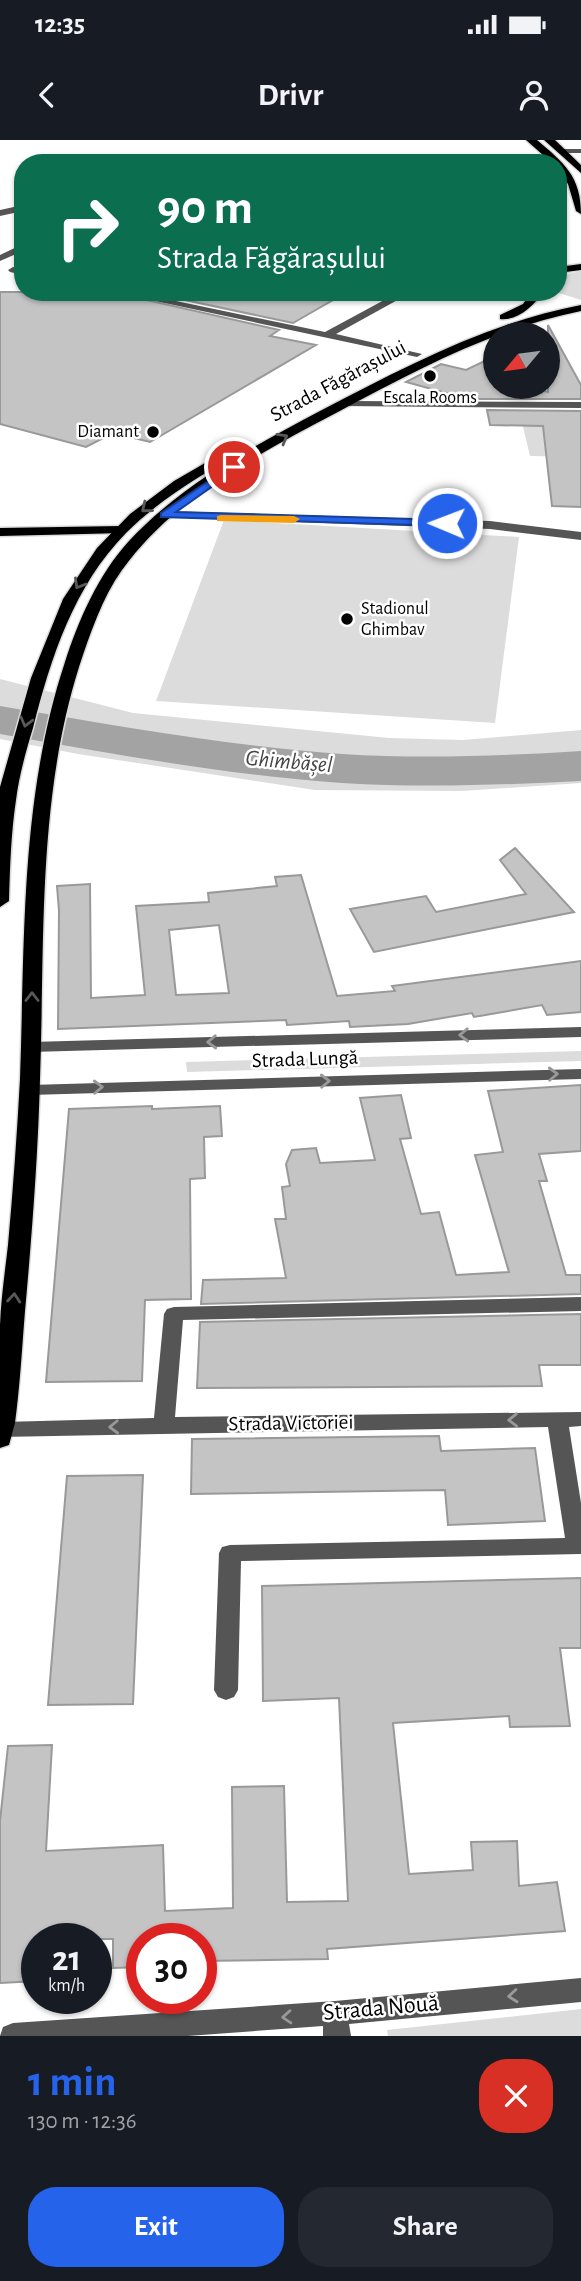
<!DOCTYPE html>
<meta charset="utf-8">
<style>
body{margin:0;font-family:"Alegreya Sans",sans-serif;background:#242831;color:#f1f3f6;height:100vh;display:flex;flex-direction:column;font-size:26px;white-space:nowrap}
*{box-sizing:border-box;margin:0}
p{font-size:23px;color:#9ea1a6}
.icon{flex:none;width:38px;height:38px;fill:none;stroke:currentColor;stroke-width:2;stroke-linecap:round;stroke-linejoin:round}
.map{position:relative;height:1896px;overflow:hidden}
.panel{display:flex;flex-direction:column;background:#171b24;flex:1}
.panel>*{flex:none}
.guide{position:absolute;left:14px;top:14px;width:553px;height:147px;border-radius:28px;box-shadow:0 2px 5px #0004;background:#0b6e4f;color:#fff;overflow:hidden}
.needle{width:46px;rotate:241deg}
.controls{position:absolute;left:483px;top:182px;display:grid;gap:14px}
.controls a{display:grid;place-items:center;width:77px;height:77px;border-radius:50%;background:#171b24;box-shadow:0 2px 5px #0004;font-size:35px}
.speed{position:absolute;left:21px;top:1783px;display:flex;gap:14px;font-size:35px;font-weight:700;text-align:center}
.speed>*{display:grid;place-content:center;width:91px;height:91px;border-radius:50%;background:#171b24;box-shadow:0 2px 5px #0004;line-height:1}
.speed small{font-size:18px;font-weight:400}
.speed .limit{border:10px solid #d22;background:#fff;color:#111}
.pin{position:absolute;display:grid;place-items:center;width:60px;height:60px;color:#fff;margin:-30px;border:4px solid #fff;border-radius:50%;box-shadow:0 2px 7px #0007}
.me{position:absolute;width:77px;margin:-38px;rotate:271deg;stroke-linejoin:round;filter:drop-shadow(0 0 5px #0008)}
.turn{display:flex;align-items:center;gap:24px;height:147px;padding:0 28px;font-size:32px}
.turn .icon{width:91px;height:91px;stroke-width:2.5}
.turn b{display:block;font-size:49px;line-height:60px}
.round{display:grid;place-items:center;flex:none;width:74px;height:74px;border-radius:28px;background:#242831}
.overview{display:flex;align-items:center;justify-content:space-between;height:119px;padding:0 28px}
h1{font-size:42px;font-weight:700;line-height:52px;color:#2563eb}
.primary-button{display:flex;gap:14px;margin-top:auto;padding:14px 28px}
.primary-button a{flex:1;height:80px;border-radius:28px;background:#2563eb;color:#fff;font-size:28px;font-weight:700;line-height:80px;text-align:center}
.primary-button a+a{background:#242831;color:#f1f3f6}
.status{display:flex;justify-content:space-between;align-items:center;height:49px;padding:0 35px;background:#171b24;direction:ltr}
.status svg{height:19px;fill:currentColor}
header{display:flex;justify-content:space-between;align-items:center;height:91px;padding:0 28px;background:#171b24;font-size:32px;font-weight:700}
.map>svg:first-child{display:block}
</style>
<div class="status"><b>12:35</b><svg viewBox="0 0 49 12"><path d="M0 12V9h3v3zM5 12V6h3v6zM10 12V3h3v9zM15 12V0h3v12zM26 1h20v11H26zM47 4h2v5h-2z"/></svg></div>
<header><svg class="icon" aria-label="back" viewBox="0 0 24 24"><path d="M15 5l-7 7 7 7"/></svg>Drivr<svg class="icon" aria-label="person" viewBox="0 0 24 24"><circle cx="12" cy="8" r="4"/><path d="M4 21q1-7 8-7t8 7"/></svg></header>
<div class="map">
<svg width="581" height="1896" viewBox="0 0 581 1896">
<rect width="100%" height="100%" fill="#fff"/>
<path fill="#dcdcdc" d="M 581,131 L 581,160 L 556,152 L 558,152 L 558,136 Z
M 519,270 L 581,271 L 581,317 L 530,316 Z
M 224,380 L 519,397 L 495,583 L 156,561 Z
M 0,539 L 133,573 L 389,598 L 463,600 L 581,590 L 581,643 L 462,651 L 315,650 L 78,614 L 0,599 Z
M 581,911 L 581,921 L 187,932 L 186,922 Z
M 581,1869 L 581,1896 L 388,1896 L 387,1890 Z"/>
<g fill="none" stroke-linecap="round" stroke-linejoin="round">
<path fill="#a3a3a3" fill-rule="evenodd" d="M 0,566 C 113,585 227,606 342,614 C 422,619 501,616 581,611 L 581,641 C 501,645 422,648 342,643 C 227,635 113,614 0,594 Z"/>
</g>
<path fill="#c4c4c4" stroke="#999" stroke-width="2" fill-rule="evenodd" d="M 0,152 L 111,152 L 279,190 L 270,196 L 316,205 L 150,302 L 113,293 L 86,307 L 0,284 Z
M 147,152 L 347,152 L 293,183 Z
M 548,185 L 581,245 L 581,259 L 468,259 L 406,242 L 441,224 L 466,230 L 495,216 L 495,247 L 528,247 L 548,252 Z
M 487,270 L 581,271 L 581,367 L 552,366 L 543,286 L 490,285 Z
M 515,708 L 574,772 L 374,812 L 350,769 L 426,756 L 436,772 L 526,754 L 500,720 Z
M 301,735 L 337,856 L 395,851 L 392,846 L 581,821 L 581,872 L 547,875 L 542,865 L 474,877 L 472,873 L 408,884 L 350,887 L 349,881 L 287,885 L 286,880 L 58,889 L 59,771 L 57,746 L 90,744 L 91,858 L 145,855 L 136,766 L 209,762 L 208,753 L 277,746 L 275,737 ZM 219,785 L 229,853 L 176,855 L 169,790 Z
M 581,945 L 581,1011 L 539,1014 L 547,1041 L 539,1041 L 566,1135 L 581,1135 L 581,1154 L 201,1164 L 203,1140 L 286,1138 L 275,1079 L 286,1079 L 282,1047 L 290,1046 L 286,1024 L 292,1010 L 316,1008 L 320,1023 L 375,1020 L 360,958 L 401,955 L 411,998 L 400,999 L 421,1074 L 439,1072 L 456,1135 L 509,1132 L 475,1015 L 503,1012 L 488,951 Z
M 152,966 L 152,969 L 220,966 L 222,996 L 204,997 L 205,1038 L 190,1039 L 191,1159 L 145,1160 L 142,1241 L 46,1242 L 69,969 Z
M 581,1174 L 581,1225 L 539,1225 L 542,1246 L 197,1248 L 200,1182 Z
M 439,1296 L 441,1311 L 535,1308 L 545,1381 L 448,1385 L 445,1350 L 191,1354 L 192,1299 Z
M 143,1335 L 133,1564 L 48,1565 L 67,1336 Z
M 581,1438 L 581,1508 L 560,1508 L 570,1586 L 510,1587 L 509,1576 L 393,1583 L 409,1734 L 473,1730 L 471,1702 L 517,1701 L 519,1746 L 557,1742 L 565,1791 L 327,1809 L 328,1819 L 201,1821 L 201,1799 L 142,1799 L 142,1827 L 113,1828 L 113,1799 L 37,1799 L 37,1841 L 0,1843 L 0,1681 L 8,1606 L 52,1605 L 46,1711 L 163,1705 L 165,1771 L 233,1768 L 232,1647 L 284,1646 L 287,1762 L 348,1761 L 339,1558 L 263,1561 L 262,1446 Z"/>
<g fill="none" stroke-linecap="round" stroke-linejoin="round">
<g stroke="#dbdbdb" stroke-width="3">
<path id="major" d="M 121,386 L 127,390 L 125,393 L 0,396 L 0,388 Z"/>
</g>
<g stroke="#dbdbdb" stroke-width="3">
<path id="highway" d="M 526,0 L 537,0 C 564,23 581,36 581,74 L 576,71 L 568,44 L 558,30 L 558,23 L 552,23 Z
M 544,0 L 555,0 L 581,25 L 581,33 Z
M 581,124 L 581,130 L 558,133 L 558,127 Z
M 532,152 L 544,152 C 533,166 518,181 500,179 L 500,175 L 523,164 Z
M 581,165 L 581,171 C 492,189 415,231 336,273 C 258,314 174,358 122,430 C 102,458 90,494 79,527 C 37,661 45,800 40,939 C 38,1016 32,1094 25,1171 C 22,1208 20,1246 15,1283 L 9,1305 L 0,1308 C 0,1267 0,1226 0,1185 C 1,1158 5,1132 8,1105 C 13,1050 17,994 20,939 C 25,798 20,658 65,522 C 79,479 98,435 129,401 C 182,344 252,307 320,271 C 405,227 487,183 581,165 Z
M 243,301 L 250,305 L 248,308 C 205,333 161,358 126,393 C 74,446 51,517 33,588 C 26,611 19,636 16,660 C 11,693 10,727 9,761 L 0,767 L 0,647 L 31,538 L 63,459 L 97,408 L 130,374 L 174,341 Z"/>
</g>
<path fill="#555" fill-rule="evenodd" d="M 563,9 L 581,9 L 581,13 L 560,13 Z
M 23,65 L 23,71 L 0,76 L 0,70 Z
M 23,104 L 23,111 L 0,121 L 0,115 Z
M 13,127 L 23,129 L 23,135 L 10,132 L 8,130 Z
M 113,152 L 133,152 L 325,192 L 399,152 L 412,152 L 336,194 L 422,214 L 417,217 Z
M 344,261 L 581,262 L 581,268 L 340,266 L 340,262 Z
M 165,371 L 490,381 L 581,392 L 581,400 L 490,389 L 161,377 L 161,373 Z
M 581,887 L 581,897 L 31,912 L 22,907 L 31,902 Z
M 581,929 L 581,939 L 30,955 L 21,950 L 30,945 Z
M 581,1157 L 581,1171 L 183,1180 L 175,1277 L 581,1272 L 581,1286 L 569,1287 L 581,1363 L 581,1414 L 241,1421 L 238,1550 L 234,1557 L 226,1560 L 218,1557 L 214,1550 L 219,1413 L 222,1407 L 230,1405 L 565,1398 L 548,1287 L 0,1297 L 2,1282 L 154,1278 L 164,1174 L 167,1169 L 174,1167 Z
M 581,1838 L 581,1862 L 349,1884 L 351,1896 L 323,1896 L 323,1886 L 188,1896 L 0,1896 L 3,1887 L 13,1883 L 335,1861 Z"/>
<use href="#major" fill="#000" fill-rule="evenodd"/>
<use href="#highway" fill="#000" fill-rule="evenodd"/>
</g>
<defs><path id="oneway-chevron" d="M-2-3.5L2.5 0L-2 3.5" fill="none" stroke-width="1.6" stroke-linecap="round" stroke-linejoin="round" transform="scale(1.75)"/></defs>
<g stroke="#595959">
<use href="#oneway-chevron" transform="translate(283 298) rotate(-30)"/>
<use href="#oneway-chevron" transform="translate(146 368) rotate(141)"/>
<use href="#oneway-chevron" transform="translate(79 444) rotate(120)"/>
<use href="#oneway-chevron" transform="translate(26 582) rotate(105)"/>
<use href="#oneway-chevron" transform="translate(32 857) rotate(-90)"/>
<use href="#oneway-chevron" transform="translate(14 1158) rotate(-85)"/>
</g>
<g stroke="#999">
<use href="#oneway-chevron" transform="translate(464 895) rotate(178)"/>
<use href="#oneway-chevron" transform="translate(212 902) rotate(178)"/>
<use href="#oneway-chevron" transform="translate(553 934) rotate(-2)"/>
<use href="#oneway-chevron" transform="translate(325 941) rotate(-2)"/>
<use href="#oneway-chevron" transform="translate(98 947) rotate(-2)"/>
<use href="#oneway-chevron" transform="translate(513 1280) rotate(179)"/>
<use href="#oneway-chevron" transform="translate(114 1287) rotate(178)"/>
<use href="#oneway-chevron" transform="translate(513 1856) rotate(175)"/>
<use href="#oneway-chevron" transform="translate(287 1877) rotate(176)"/>
</g>
<path fill="#2563eb" stroke="#184099" stroke-width="2" d="M 234,324 L 239,327 L 237,329 L 176,372 L 447,380 L 453,383 L 447,386 L 161,377 L 161,373 Z"/>
<path fill="#f59e0b" d="M 221,375 L 294,376 L 300,379 L 294,383 L 217,381 L 217,376 Z"/>
<g fill="#000" stroke="#fff" stroke-width="2.5">
<circle cx="430" cy="236" r="7"/>
<circle cx="153" cy="292" r="7"/>
<circle cx="347" cy="479" r="7"/>
</g>
<g text-anchor="middle" dominant-baseline="central" stroke-width="5" stroke-linejoin="round" paint-order="stroke">
<g font-size="18" fill="#000" stroke="#fff">
<text x="430" y="258">Escala Rooms</text>
<text x="139" y="292" text-anchor="end">Diamant</text>
<text x="361" y="469" text-anchor="start">Stadionul<tspan x="361" dy="21">Ghimbav</tspan></text>
</g>
<g font-size="21" fill="#000" stroke="#fff">
<text transform="translate(338 241) rotate(-28)">Strada Făgărașului</text>
<text transform="translate(305 919) rotate(-2)">Strada Lungă</text>
<text transform="translate(291 1283) rotate(-1)">Strada Victoriei</text>
</g>
<g font-size="23" font-style="italic" fill="#444" stroke="#fff">
<text transform="translate(289 622) rotate(5)">Ghimbășel</text>
</g>
<g font-size="24" fill="#000" stroke="#fff">
<text transform="translate(381 1868) rotate(-5)">Strada Nouă</text>
</g>
</g>
</svg>
<div class="controls">
<a><svg class="needle" viewBox="-14 -14 28 28"><path d="M0-13l5 13h-10z" fill="#e53935"/><path d="M0 13l5-13h-10z" fill="#9ea1a6"/></svg></a>
</div>
<div class="speed"><div>21<small>km/h</small></div><div class="limit">30</div></div>
<div class="pin" style="left:234px;top:327px;background:#d93025"><svg class="icon" aria-label="arrive" viewBox="0 0 24 24"><path d="M6 21V4h12l-3 4 3 4H6"/></svg></div>
<svg class="me" style="left:447px;top:383px" viewBox="-20 -20 40 40"><circle r="17" fill="#2563eb" stroke="#fff" stroke-width="3"/><path d="M0-11L8 9 0 5-8 9z" fill="#fff"/></svg>
<div class="guide">
<div class="turn"><svg class="icon" aria-label="right" viewBox="0 0 24 24"><path d="M7 20v-9h11M14 6l5 5-5 5"/></svg><div><b>90 m</b>Strada Făgărașului</div></div>
</div>
</div>
<section class="panel">
<div class="overview"><div><h1>1 min</h1><p>130 m · 12:36</p></div><a class="round" style="background:#d93025;color:#fff"><svg class="icon" aria-label="close" viewBox="0 0 24 24"><path d="M6 6l12 12M18 6L6 18"/></svg></a></div>
<div class="primary-button"><a>Exit</a><a>Share</a></div>
</section>
